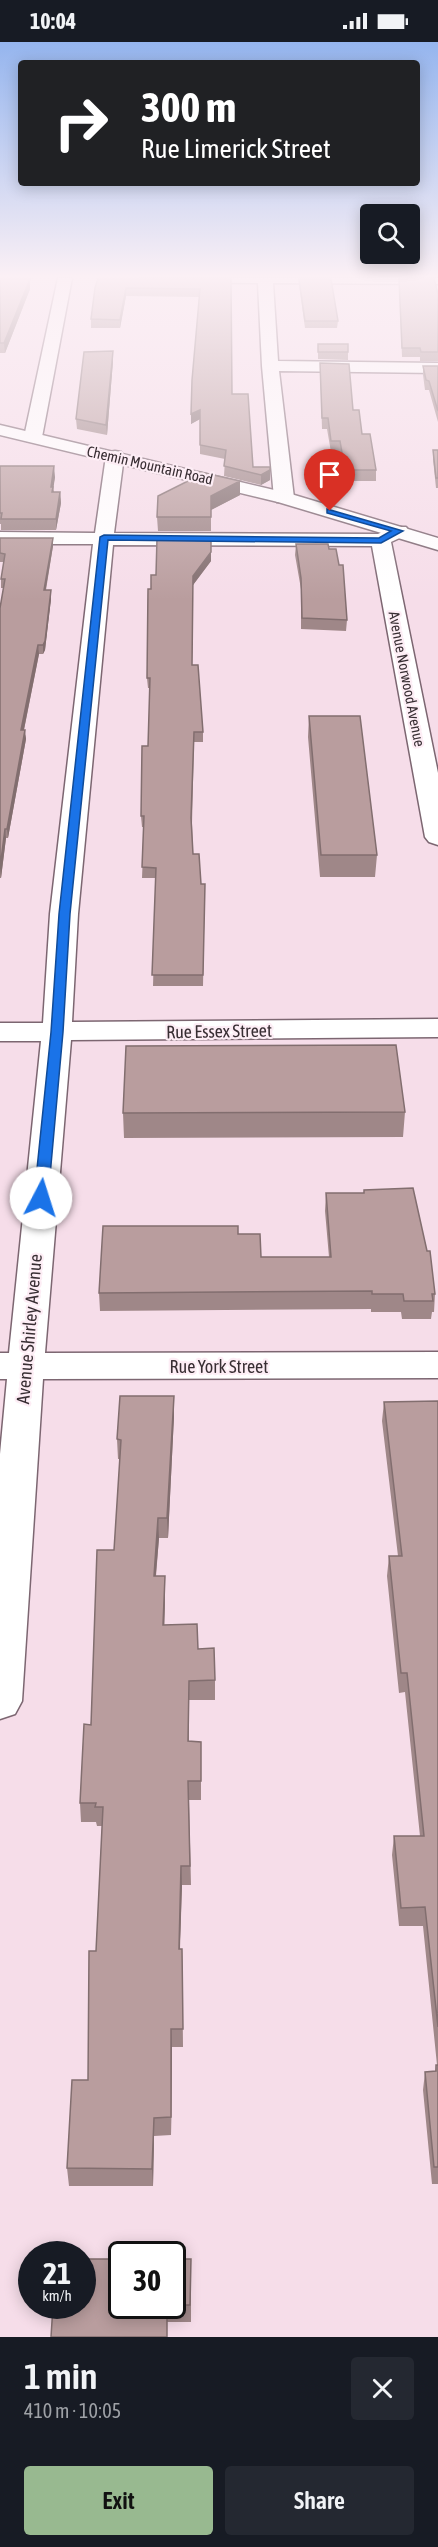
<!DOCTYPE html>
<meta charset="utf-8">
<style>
body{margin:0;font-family:"Asap Condensed",sans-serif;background:#242831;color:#f1f3f6;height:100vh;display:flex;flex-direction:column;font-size:22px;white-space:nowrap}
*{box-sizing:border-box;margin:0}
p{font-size:20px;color:#9ea1a6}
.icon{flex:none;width:33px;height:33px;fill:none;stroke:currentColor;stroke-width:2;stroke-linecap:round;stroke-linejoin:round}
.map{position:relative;height:2295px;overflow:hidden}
.details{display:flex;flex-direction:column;background:#171b24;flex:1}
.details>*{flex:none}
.banner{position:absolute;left:18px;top:18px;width:402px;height:126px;border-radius:6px;box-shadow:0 3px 15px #0003;background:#202124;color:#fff;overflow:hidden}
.controls{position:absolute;left:360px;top:162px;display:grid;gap:12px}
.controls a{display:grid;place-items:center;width:60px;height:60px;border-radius:6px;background:#171b24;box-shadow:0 3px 15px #0003;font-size:30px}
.speed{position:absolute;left:18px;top:2199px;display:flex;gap:12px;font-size:30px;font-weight:700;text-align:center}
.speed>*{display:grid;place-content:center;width:78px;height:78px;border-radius:50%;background:#171b24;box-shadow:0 3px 15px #0003;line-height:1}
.speed small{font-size:15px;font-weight:400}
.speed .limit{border:3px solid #111;border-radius:9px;background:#fff;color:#111}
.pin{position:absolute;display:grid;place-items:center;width:51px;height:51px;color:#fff;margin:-62px -26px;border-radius:50% 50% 50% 0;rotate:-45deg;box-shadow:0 0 6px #0007}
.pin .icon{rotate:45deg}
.me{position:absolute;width:66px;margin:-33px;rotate:5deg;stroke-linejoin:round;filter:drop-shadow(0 0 4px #0008)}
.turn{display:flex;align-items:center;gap:21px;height:126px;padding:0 24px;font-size:27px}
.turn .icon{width:78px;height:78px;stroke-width:2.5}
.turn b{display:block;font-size:42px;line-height:51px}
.round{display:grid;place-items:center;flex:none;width:63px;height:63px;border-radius:6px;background:#242831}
.head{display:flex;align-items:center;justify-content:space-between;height:102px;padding:0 24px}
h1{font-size:36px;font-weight:600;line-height:45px}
.cta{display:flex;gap:12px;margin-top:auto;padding:12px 24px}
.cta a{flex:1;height:69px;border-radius:6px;background:#98b990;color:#111;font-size:24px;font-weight:600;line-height:69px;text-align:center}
.cta a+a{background:#242831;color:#f1f3f6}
.status{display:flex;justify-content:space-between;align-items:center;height:42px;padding:0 30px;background:#171b24;direction:ltr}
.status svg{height:16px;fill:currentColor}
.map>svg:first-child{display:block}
</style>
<div class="status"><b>10:04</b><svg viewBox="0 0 49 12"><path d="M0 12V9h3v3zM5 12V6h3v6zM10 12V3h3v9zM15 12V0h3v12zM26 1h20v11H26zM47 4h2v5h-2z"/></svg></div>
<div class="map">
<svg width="438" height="2295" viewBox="0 0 438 2295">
<rect width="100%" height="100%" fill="#f6dde9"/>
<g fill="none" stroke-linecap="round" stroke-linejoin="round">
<g stroke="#7c6671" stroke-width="3">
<path id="minor" d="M 58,236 L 72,236 L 42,395 L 39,399 L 27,399 L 24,395 Z
M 140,236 L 438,236 L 438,242 L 273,241 L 278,319 L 438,321 L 438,331 L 279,329 L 294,456 L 291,460 L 277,460 L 274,456 L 262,324 L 258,241 L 147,240 Z
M 115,409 L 121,410 L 124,414 L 114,491 L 378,492 L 392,485 L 406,485 L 409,489 L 406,493 L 391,500 L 438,731 L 438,803 L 429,800 L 425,795 L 372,504 L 113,503 L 78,872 L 72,980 L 438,977 L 438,995 L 71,998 L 45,1311 L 438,1310 L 438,1336 L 43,1337 L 22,1659 L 15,1672 L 0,1677 L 0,1412 L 7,1337 L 0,1337 L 0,1311 L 9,1311 L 41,999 L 0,999 L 0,981 L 43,981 L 50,872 L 93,502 L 0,502 L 0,490 L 95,491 L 106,414 L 109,410 Z"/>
</g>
<g stroke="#7c6671" stroke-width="3">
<path id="major" d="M 0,383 L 291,452 L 438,496 L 438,508 L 278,460 L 0,393 Z"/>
</g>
<use href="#minor" fill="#fff" fill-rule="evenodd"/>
<use href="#major" fill="#fff" fill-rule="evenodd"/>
</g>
<path fill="#9f8788" d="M 0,236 L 30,236 L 30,247 L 5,311 L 0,311 Z
M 231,236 L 232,352 L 253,425 L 270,438 L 261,443 L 224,434 L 225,417 L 200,412 L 200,377 L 191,382 L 191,372 L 199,255 L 126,254 L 120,286 L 91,286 L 91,277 L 95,246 Z
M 399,236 L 438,252 L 438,319 L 420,319 L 420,315 L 402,315 Z
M 299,237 L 338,279 L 337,286 L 305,286 L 299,243 Z
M 318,302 L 348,310 L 348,318 L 318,317 Z
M 113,319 L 107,393 L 77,387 L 76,377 Z
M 320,321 L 353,368 L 376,428 L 376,439 L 345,439 L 340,410 L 331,410 L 327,387 L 322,387 Z
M 423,324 L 438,324 L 438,380 L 429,348 L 425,348 L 423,333 Z
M 433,408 L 438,408 L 438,446 L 436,446 L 433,417 Z
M 0,424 L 55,435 L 53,445 L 54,450 L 60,450 L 61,461 L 56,488 L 1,488 L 1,482 L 0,482 Z
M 240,439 L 240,453 L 211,468 L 211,489 L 158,489 L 157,475 Z
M 0,496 L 53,496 L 53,504 L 46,548 L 51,548 L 51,557 L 45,608 L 43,612 L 39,612 L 24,688 L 26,697 L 8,796 L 6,796 L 1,836 L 0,836 L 0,566 L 4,546 L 1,546 L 1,537 L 4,520 L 0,520 Z
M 211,496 L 211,519 L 193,543 L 192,623 L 203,690 L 203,700 L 194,700 L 192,782 L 193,812 L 201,842 L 205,842 L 203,944 L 153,944 L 156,836 L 142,836 L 144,785 L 142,785 L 141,774 L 148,704 L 150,646 L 148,646 L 147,636 L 151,547 L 156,533 Z
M 296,502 L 329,507 L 347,578 L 346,589 L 301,587 L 301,547 L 295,513 Z
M 309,674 L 377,813 L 375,835 L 320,835 L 308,695 Z
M 405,1070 L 403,1095 L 124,1096 L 123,1071 Z
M 364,1148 L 435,1252 L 434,1270 L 432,1270 L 431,1277 L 402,1277 L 401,1270 L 371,1270 L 371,1267 L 100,1269 L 99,1251 L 238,1192 L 261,1215 L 329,1215 L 325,1169 L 326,1151 L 364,1151 Z
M 174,1354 L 174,1374 L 168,1496 L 159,1496 L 156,1534 L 165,1554 L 164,1583 L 198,1607 L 215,1638 L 215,1658 L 189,1658 L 189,1699 L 201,1700 L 201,1758 L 189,1758 L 191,1843 L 182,1843 L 180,1907 L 182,1907 L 183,2005 L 172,2005 L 171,2093 L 154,2094 L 153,2144 L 69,2144 L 67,2126 L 88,2038 L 96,1909 L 102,1784 L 97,1784 L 96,1780 L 81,1780 L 80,1761 L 114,1508 L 120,1417 L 118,1417 L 117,1397 Z
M 438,1359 L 438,2142 L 432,2142 L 423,2048 L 425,2030 L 435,2030 L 436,2023 L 437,2023 L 423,1884 L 399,1884 L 392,1813 L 394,1794 L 420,1794 L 405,1650 L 399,1651 L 387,1534 L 389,1514 L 398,1514 L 382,1379 L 384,1360 Z
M 191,2217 L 191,2280 L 168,2280 L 53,2264 Z"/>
<path fill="#826e6f" d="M 27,236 L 30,236 L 28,241 L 30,237 L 30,247 L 5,311 L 4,301 Z
M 126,246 L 126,254 L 120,286 L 120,278 Z
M 113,309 L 113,319 L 107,393 L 106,383 Z
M 200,368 L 200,377 L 191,382 L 191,372 Z
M 54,424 L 55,435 L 53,449 L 53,445 L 54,456 L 51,445 Z
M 270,428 L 270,438 L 261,443 L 261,433 Z
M 240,439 L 240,453 L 211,468 L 211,454 Z
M 60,450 L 61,461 L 56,488 L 56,477 Z
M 53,496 L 53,504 L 44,557 L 44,548 Z
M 211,510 L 211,519 L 193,543 L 193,534 Z
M 51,548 L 51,557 L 45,608 L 43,612 L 43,603 Z
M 38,603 L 39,612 L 22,697 L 21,688 Z
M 25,688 L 26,697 L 8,796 L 7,787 Z
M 5,787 L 6,796 L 1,836 L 0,826 Z
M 174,1354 L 174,1374 L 168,1496 L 167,1476 Z
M 158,1476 L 159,1496 L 154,1553 L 154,1534 Z
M 165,1534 L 165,1554 L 164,1602 L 163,1583 Z
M 181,1824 L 182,1843 L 179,1926 L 179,1907 Z
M 171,1987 L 172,2005 L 171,2093 Z
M 154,2076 L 154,2094 L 153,2144 L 152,2127 Z"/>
<path fill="#b99d9e" stroke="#826e6f" stroke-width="1.5" d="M 0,236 L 28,236 L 30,237 L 4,301 L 0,301 Z
M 98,236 L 231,236 L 232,352 L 248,352 L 253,425 L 270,425 L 270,428 L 261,433 L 224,424 L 226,408 L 200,403 L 200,368 L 191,372 L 192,338 L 200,247 L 126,246 L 120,278 L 91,277 L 95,246 Z
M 399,236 L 434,236 L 438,252 L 438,310 L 421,310 L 420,306 L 402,306 Z
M 299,237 L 331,237 L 338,279 L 305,279 Z
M 318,302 L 348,302 L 348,310 L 318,310 Z
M 113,309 L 106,383 L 76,377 L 84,310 Z
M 320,321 L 349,322 L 353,368 L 359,368 L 362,392 L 370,392 L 376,428 L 345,428 L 340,399 L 331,399 L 328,376 L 322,376 Z
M 423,324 L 438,324 L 438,369 L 429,339 L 426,338 Z
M 433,408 L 438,408 L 438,436 L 436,436 Z
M 0,424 L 54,424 L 51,445 L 53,445 L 52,450 L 60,450 L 56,477 L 1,477 L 2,471 L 0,471 Z
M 200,430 L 240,439 L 211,454 L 211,475 L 157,475 L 158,454 L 200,433 Z
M 0,496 L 53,496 L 44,548 L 51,548 L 45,599 L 43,603 L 38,603 L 21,688 L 25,688 L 7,787 L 5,787 L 0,826 L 0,566 L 5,537 L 1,537 L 5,512 L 0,511 Z
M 157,496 L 211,496 L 211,510 L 193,534 L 192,623 L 198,623 L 203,690 L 194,690 L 191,776 L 193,812 L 199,812 L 201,842 L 205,842 L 203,933 L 152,933 L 156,826 L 142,825 L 144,774 L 141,774 L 142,704 L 148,704 L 150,636 L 147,636 L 148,547 L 151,547 L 151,533 L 156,533 Z
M 296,502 L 328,502 L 329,507 L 336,507 L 339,523 L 343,523 L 347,578 L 302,576 L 301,536 Z
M 309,674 L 360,674 L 377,813 L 321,813 Z
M 396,1003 L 405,1070 L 123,1071 L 126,1004 Z
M 413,1146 L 427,1209 L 430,1209 L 435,1252 L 432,1252 L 433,1259 L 404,1259 L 403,1252 L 372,1252 L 372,1249 L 99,1251 L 103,1184 L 238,1184 L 238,1192 L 260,1192 L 261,1215 L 331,1215 L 326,1151 L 364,1151 L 364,1148 Z
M 120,1354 L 174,1354 L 167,1476 L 158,1476 L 154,1534 L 165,1534 L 163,1583 L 197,1582 L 198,1607 L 214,1606 L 215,1638 L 189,1639 L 188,1699 L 201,1700 L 201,1739 L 188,1739 L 190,1824 L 181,1824 L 179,1907 L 182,1907 L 183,1987 L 171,1987 L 171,2075 L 154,2076 L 152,2127 L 67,2126 L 72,2038 L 88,2038 L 89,1909 L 96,1909 L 103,1765 L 95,1765 L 96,1761 L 80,1761 L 84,1682 L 91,1683 L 97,1508 L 114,1508 L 121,1398 L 117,1397 Z
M 438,1359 L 438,1985 L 425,1865 L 401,1866 L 394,1794 L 424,1794 L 407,1631 L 401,1631 L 389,1514 L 402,1514 L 384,1360 Z
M 436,2023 L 438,2023 L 438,2125 L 434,2125 L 425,2030 L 436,2029 Z
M 82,2217 L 122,2217 L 122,2264 L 167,2264 L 167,2295 L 51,2295 L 53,2264 L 82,2264 Z
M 172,2217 L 191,2217 L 190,2263 L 172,2263 Z"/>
<linearGradient id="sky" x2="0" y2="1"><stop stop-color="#95b5ee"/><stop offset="0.42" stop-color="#fbf0f5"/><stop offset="1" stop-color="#fbf0f5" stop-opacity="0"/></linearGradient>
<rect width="438" height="558" fill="url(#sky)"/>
<path fill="#1a73e8" stroke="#114b97" stroke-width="1.5" d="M 327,467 L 403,489 L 381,501 L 108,498 L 70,872 L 63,990 L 48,1156 L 46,1159 L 36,1159 L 34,1156 L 51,990 L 59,872 L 100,495 L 104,493 L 379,496 L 391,489 L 327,471 Z"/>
<g text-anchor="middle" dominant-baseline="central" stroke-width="4.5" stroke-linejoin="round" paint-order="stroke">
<g font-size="15" fill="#382e33" stroke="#fdedf5">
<text transform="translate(150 423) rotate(13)">Chemin Mountain Road</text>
<text transform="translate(407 637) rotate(79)">Avenue Norwood Avenue</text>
</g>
<g font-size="18" fill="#382e33" stroke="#fdedf5">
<text transform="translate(219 989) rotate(-1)">Rue Essex Street</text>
<text transform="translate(29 1287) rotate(-85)">Avenue Shirley Avenue</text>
<text x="219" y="1324">Rue York Street</text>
</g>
</g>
</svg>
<div class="controls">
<a><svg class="icon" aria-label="search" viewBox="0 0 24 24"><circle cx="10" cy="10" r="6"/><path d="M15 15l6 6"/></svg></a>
</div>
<div class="speed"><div>21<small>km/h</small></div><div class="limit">30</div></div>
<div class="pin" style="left:330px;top:469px;background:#d93025"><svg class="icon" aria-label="arrive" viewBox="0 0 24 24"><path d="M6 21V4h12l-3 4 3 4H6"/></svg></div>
<svg class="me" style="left:41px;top:1156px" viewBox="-20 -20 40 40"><circle r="19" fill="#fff"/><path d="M0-13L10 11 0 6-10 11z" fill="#1a73e8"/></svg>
<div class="banner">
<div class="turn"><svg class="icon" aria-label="right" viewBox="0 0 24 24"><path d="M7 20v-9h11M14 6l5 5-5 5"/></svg><div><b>300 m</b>Rue Limerick Street</div></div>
</div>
</div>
<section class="details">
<div class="head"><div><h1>1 min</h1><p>410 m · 10:05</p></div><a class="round"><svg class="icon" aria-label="close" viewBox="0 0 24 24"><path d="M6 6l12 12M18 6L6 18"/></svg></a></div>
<div class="cta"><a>Exit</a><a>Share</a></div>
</section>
